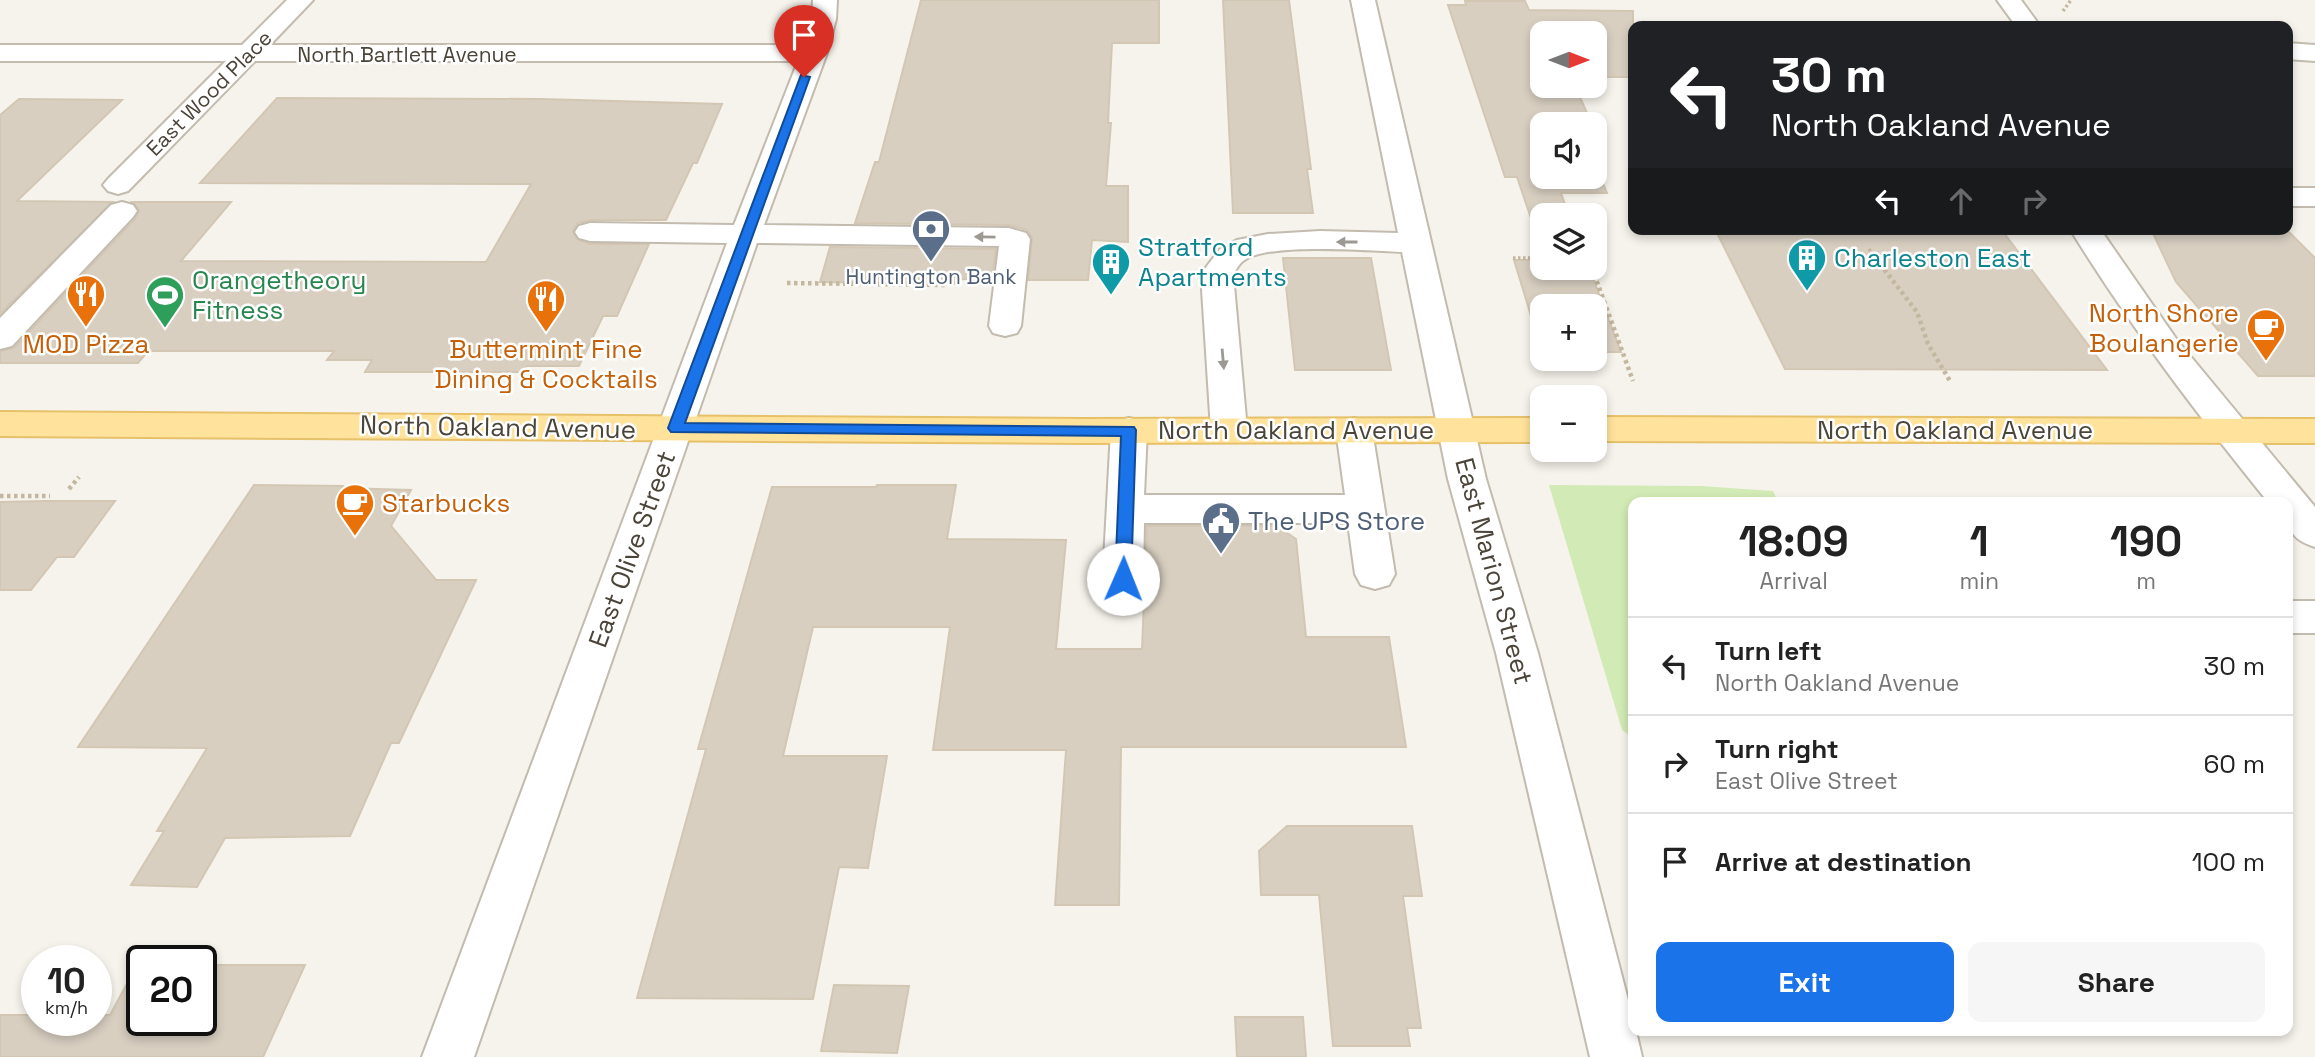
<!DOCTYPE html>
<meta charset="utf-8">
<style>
body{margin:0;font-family:"Space Grotesk",sans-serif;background:#f6f6f6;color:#222;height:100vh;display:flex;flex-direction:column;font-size:26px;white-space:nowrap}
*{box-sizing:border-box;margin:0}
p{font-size:23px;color:#767676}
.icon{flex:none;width:38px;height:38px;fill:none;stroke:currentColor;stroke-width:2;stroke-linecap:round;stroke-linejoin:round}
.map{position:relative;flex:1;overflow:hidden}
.panel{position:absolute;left:1628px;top:497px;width:665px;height:539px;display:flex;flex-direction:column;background:#fff;border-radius:14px;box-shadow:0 4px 10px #0003}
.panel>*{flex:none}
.hud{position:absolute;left:1628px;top:21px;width:665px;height:214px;border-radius:14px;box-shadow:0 4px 10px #0003;background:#202124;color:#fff;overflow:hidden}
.needle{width:46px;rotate:90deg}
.tools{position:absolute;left:1530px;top:21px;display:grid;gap:14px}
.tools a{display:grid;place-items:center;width:77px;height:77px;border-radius:14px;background:#fff;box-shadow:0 4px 10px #0003;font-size:35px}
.speed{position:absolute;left:21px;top:945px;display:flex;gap:14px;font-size:35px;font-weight:700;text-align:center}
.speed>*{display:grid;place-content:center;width:91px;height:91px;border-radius:50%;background:#fff;box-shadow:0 4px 10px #0003;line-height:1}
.speed small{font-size:18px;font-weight:400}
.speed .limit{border:4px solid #111;border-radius:10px;background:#fff;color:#111}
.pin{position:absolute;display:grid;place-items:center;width:60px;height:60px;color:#fff;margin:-72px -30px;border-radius:50% 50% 50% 0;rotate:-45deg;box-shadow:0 0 7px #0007}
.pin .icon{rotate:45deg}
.me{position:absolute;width:77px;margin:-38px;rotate:1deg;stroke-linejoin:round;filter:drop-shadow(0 0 5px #0008)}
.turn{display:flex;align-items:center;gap:24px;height:147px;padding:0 28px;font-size:32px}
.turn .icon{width:91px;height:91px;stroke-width:2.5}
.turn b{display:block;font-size:49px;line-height:60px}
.lanes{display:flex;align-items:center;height:66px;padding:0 28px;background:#0003;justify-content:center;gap:35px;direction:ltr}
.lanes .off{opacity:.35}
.eta{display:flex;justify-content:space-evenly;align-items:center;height:119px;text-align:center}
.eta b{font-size:42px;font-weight:600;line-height:49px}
.button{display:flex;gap:14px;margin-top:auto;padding:14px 28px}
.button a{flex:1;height:80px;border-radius:14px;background:#1a73e8;color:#fff;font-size:28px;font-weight:600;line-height:80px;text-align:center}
.button a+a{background:#f6f6f6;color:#222}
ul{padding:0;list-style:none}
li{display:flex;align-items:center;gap:21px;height:98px;padding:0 28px;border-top:2px solid #e0e0e0}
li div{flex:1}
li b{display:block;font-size:26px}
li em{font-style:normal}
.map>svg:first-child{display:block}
</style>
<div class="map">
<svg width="2315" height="1057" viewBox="0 0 2315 1057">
<rect width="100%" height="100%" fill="#f6f3ec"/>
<path fill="#d2eab5" d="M 1549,485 L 1701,486 L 1773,491 L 1778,502 L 1633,502 L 1633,738 L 1622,730 Z"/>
<path fill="#d8cfc1" stroke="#d3c7b4" stroke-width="2" d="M 921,0 L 1159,0 L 1159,43 L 1112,43 L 1108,123 L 1111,123 L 1106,186 L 1128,186 L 1128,242 L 1092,240 L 1088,280 L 1028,280 L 1032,238 L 1027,230 L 1010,225 L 855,223 L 875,162 L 879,162 Z
M 1223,0 L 1289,0 L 1311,169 L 1307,169 L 1313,213 L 1233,213 Z
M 1465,1 L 1525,1 L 1529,10 L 1633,11 L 1633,77 L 1594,77 L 1594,33 L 1542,33 L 1542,86 L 1575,86 L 1592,124 L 1542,124 L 1542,177 L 1594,177 L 1594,162 L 1607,193 L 1561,193 L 1569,215 L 1542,215 L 1542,251 L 1517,177 L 1505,177 L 1448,5 L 1466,5 Z
M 277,98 L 541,99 L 722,104 L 697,163 L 693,163 L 666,220 L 590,220 L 578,223 L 573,231 L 577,239 L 589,244 L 649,244 L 617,316 L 603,316 L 579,366 L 527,366 L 523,372 L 365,372 L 372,360 L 327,360 L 334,351 L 148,351 L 138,363 L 0,363 L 0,351 L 14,348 L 135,219 L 139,210 L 132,202 L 231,202 L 181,261 L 486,262 L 531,184 L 200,183 Z
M 19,99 L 122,100 L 17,201 L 113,202 L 0,314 L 0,115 Z
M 1715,229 L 2001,229 L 2107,370 L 1785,369 Z
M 2151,229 L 2286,229 L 2315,258 L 2315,376 L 2258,376 L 2176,282 Z
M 830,247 L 996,249 L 992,280 L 959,279 L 959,284 L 820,282 Z
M 1283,258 L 1371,258 L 1391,370 L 1295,370 Z
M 1514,260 L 1542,260 L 1542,268 L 1589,268 L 1621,352 L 1594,352 L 1594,306 L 1542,306 L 1542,352 Z
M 254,485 L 343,486 L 342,488 L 411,490 L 391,526 L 436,580 L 476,580 L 399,743 L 391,743 L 350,836 L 225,838 L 197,887 L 131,885 L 164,831 L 157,831 L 207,748 L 78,747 Z
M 877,485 L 956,485 L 947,539 L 1066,540 L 1056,649 L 1142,649 L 1147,526 L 1277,526 L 1296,539 L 1306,637 L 1389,637 L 1406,747 L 1121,747 L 1119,905 L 1055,905 L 1066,750 L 933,750 L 950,627 L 813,627 L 783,756 L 887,756 L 868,868 L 839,867 L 813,999 L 637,998 L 706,749 L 698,749 L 772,487 L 876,487 Z
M 45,501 L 115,501 L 74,557 L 57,557 L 31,590 L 0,590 L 0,502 Z
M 1287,826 L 1412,826 L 1422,896 L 1403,896 L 1421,1028 L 1407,1028 L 1410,1046 L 1333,1046 L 1319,895 L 1261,895 L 1259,851 Z
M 137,965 L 142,965 L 142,1020 L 201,1020 L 201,965 L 305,965 L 263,1057 L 0,1057 L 0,1015 L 37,1015 L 37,1020 L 96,1020 L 96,1015 L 110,1015 Z
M 834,985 L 909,986 L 897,1053 L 821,1051 Z
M 1235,1017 L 1303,1017 L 1306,1057 L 1237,1057 Z"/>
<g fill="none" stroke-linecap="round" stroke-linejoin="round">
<g stroke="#c2bbae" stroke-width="4">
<path id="minor" d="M 287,0 L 313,0 L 270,45 L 804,45 L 812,19 L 813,0 L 837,0 L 836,19 L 827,53 L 764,225 L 1009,228 L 1026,233 L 1030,239 L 1021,326 L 1017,333 L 1005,336 L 993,333 L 989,326 L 999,246 L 757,243 L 474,1057 L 422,1057 L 727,243 L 590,241 L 579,238 L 575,232 L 579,226 L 590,223 L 734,225 L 798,61 L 255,61 L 128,191 L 118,194 L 108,191 L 103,185 L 108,179 L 226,61 L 0,61 L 0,45 L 242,45 Z
M 1351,0 L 1375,0 L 1486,479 L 1538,653 L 1633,1019 L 1633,1031 L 1636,1031 L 1642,1057 L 1590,1057 L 1496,653 L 1448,479 L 1402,252 C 1370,251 1266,242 1243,261 C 1239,264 1236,270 1233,274 L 1247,430 L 1242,439 L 1229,442 L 1216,439 L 1211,430 L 1201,274 L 1220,249 L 1237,240 L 1268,234 L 1320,231 L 1398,233 Z
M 1997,0 L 2021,0 L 2040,26 L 2016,26 Z
M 2287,43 L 2315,45 L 2315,61 L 2287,59 Z
M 2287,188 L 2315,188 L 2315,206 L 2287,206 Z
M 122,202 L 133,205 L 137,211 L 133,217 L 12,346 L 0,349 L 0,318 L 111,205 Z
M 2070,229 L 2100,229 L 2177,340 L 2315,507 L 2315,547 C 2289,539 2287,527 2287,502 L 2268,502 C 2197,414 2129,325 2070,229 Z
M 1129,418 L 1142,421 L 1147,430 L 1144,495 L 1345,495 L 1336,430 L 1341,421 L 1354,418 L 1367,421 L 1372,430 L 1395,574 L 1389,585 L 1375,589 L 1361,585 L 1355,574 L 1348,523 L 1144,523 L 1143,579 L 1137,590 L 1123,594 L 1109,590 L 1103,579 L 1111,430 L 1116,421 Z
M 2287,601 L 2315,601 L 2315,633 L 2287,633 Z"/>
</g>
<g stroke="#e6c16a" stroke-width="4">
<path id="major" d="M 0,412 L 1083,419 L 1542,418 L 1542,442 L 1083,443 L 0,436 Z
M 1594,417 L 2315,419 L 2315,443 L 1594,441 Z"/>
</g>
<path stroke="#c4b79f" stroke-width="3.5" stroke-dasharray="2.5 2.5" stroke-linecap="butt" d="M 2063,11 L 2071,0
M 1869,249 L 1882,266
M 1513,258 L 1542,258"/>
<path stroke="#c4b79f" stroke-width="4.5" stroke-dasharray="3.5 3.5" stroke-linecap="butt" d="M 1880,264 L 1917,312 L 1928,344 L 1950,381
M 1592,268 L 1633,381
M 787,283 L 946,285
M 69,489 L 79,477
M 0,496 L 50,496"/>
<use href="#minor" fill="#fff" fill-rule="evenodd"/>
<use href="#major" fill="#ffe39c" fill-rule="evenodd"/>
</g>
<defs><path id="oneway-solid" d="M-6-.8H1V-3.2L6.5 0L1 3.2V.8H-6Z" transform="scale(1.75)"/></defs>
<g fill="#9c9892">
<use href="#oneway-solid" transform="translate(985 237) rotate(-179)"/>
<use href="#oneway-solid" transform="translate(1347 242) rotate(-180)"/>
<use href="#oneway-solid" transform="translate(1223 359) rotate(85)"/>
</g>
<path fill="#1a73e8" stroke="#114b97" stroke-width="2" d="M 801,75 L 810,77 L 685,423 L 1134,427 L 1136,430 L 1131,579 L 1129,583 L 1117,583 L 1115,579 L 1121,436 L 671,432 L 668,428 Z"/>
<defs>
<g id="bank-pin" transform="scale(2.0125)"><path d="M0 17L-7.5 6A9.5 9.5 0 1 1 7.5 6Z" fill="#5c6f8a" stroke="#fff"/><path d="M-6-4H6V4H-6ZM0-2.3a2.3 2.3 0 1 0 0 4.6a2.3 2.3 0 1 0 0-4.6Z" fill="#fff"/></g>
<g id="building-pin" transform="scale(2.0125)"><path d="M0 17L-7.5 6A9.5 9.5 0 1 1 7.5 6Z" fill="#0f9aa8" stroke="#fff"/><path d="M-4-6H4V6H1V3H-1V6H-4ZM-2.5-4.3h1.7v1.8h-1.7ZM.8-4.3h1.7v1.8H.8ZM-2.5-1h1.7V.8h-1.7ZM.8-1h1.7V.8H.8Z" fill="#fff"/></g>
<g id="restaurant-pin" transform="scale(2.0125)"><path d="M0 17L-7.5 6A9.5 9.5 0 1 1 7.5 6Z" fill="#e8710a" stroke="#fff"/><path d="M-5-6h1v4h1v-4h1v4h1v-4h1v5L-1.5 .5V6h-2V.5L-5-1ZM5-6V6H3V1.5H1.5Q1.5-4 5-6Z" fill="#fff"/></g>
<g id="stadium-pin" transform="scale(2.0125)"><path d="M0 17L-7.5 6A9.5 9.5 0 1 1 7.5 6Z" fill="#2e9e5b" stroke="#fff"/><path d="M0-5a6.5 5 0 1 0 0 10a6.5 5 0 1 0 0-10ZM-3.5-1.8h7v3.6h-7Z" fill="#fff"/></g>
<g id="cafe-pin" transform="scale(2.0125)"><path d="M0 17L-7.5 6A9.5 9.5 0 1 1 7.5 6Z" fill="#e8710a" stroke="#fff"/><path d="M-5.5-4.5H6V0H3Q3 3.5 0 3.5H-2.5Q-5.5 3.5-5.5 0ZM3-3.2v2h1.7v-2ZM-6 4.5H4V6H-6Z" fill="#fff"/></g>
<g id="civic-pin" transform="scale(2.0125)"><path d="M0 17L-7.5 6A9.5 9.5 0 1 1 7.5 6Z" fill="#5c6f8a" stroke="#fff"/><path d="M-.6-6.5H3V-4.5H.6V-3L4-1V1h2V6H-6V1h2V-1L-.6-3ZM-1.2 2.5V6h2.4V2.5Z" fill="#fff"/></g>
</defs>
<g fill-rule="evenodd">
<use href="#bank-pin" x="931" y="229"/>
<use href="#building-pin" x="1807" y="258"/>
<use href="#building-pin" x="1111" y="262"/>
<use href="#restaurant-pin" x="86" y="294"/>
<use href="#stadium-pin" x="165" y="295"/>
<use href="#restaurant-pin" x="546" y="299"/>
<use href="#cafe-pin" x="2266" y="328"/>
<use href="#cafe-pin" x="355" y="503"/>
<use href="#civic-pin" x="1221" y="521"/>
</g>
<g text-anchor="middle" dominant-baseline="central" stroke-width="5" stroke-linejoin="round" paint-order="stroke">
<g font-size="21" fill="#4b4439" stroke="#fff">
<text x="407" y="54">North Bartlett Avenue</text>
<text transform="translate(209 93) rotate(-45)">East Wood Place</text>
</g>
<g font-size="21" fill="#4e5e75" stroke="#fff">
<text x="931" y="276">Huntington Bank</text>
</g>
<g font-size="26" fill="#0d838f" stroke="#fff" text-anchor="start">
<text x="1138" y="247">Stratford<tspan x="1138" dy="30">Apartments</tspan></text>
<text x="1834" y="258">Charleston East</text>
</g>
<g font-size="26" fill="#27864d" stroke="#fff" text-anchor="start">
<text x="192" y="280">Orangetheory<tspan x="192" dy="30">Fitness</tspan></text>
</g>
<g font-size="26" fill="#c56008" stroke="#fff">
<text x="2239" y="313" text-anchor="end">North Shore<tspan x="2239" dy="30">Boulangerie</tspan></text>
<text x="86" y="344">MOD Pizza</text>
<text x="546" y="349">Buttermint Fine<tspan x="546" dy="30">Dining &amp; Cocktails</tspan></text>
<text x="382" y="503" text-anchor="start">Starbucks</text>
</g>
<g font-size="26" fill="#4b4439" stroke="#fff">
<text transform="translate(498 427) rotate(1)">North Oakland Avenue</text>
<text x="1296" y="430">North Oakland Avenue</text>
<text x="1955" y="430">North Oakland Avenue</text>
<text transform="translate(632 549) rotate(-70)">East Olive Street</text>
<text transform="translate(1494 571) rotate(75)">East Marion Street</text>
</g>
<g font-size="26" fill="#4e5e75" stroke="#fff" text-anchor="start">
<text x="1248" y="521">The UPS Store</text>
</g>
</g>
</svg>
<div class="tools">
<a><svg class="needle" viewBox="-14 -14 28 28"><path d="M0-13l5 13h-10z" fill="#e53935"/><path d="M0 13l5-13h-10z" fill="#767676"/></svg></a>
<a><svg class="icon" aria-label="sound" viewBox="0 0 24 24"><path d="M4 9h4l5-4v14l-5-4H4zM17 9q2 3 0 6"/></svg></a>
<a><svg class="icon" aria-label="layers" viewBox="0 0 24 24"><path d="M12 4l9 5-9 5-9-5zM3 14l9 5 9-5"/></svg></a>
<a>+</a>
<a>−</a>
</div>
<div class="speed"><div>10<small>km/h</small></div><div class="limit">20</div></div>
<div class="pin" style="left:804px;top:77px;background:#d93025"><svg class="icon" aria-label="arrive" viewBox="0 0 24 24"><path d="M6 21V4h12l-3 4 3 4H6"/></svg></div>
<svg class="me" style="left:1123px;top:579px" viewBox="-20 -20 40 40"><circle r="19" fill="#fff"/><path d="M0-13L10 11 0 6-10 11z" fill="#1a73e8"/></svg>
<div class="hud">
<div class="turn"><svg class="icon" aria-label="left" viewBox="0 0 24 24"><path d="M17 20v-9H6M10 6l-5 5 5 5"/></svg><div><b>30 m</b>North Oakland Avenue</div></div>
<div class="lanes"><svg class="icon" aria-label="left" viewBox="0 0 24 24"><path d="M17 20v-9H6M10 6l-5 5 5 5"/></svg><svg class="icon off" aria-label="ahead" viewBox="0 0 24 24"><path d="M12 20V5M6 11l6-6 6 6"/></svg><svg class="icon off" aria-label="right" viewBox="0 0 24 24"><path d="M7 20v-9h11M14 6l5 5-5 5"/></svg></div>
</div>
<section class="panel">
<div class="eta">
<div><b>18:09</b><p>Arrival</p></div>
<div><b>1</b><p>min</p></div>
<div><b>190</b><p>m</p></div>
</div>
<ul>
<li><svg class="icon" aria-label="left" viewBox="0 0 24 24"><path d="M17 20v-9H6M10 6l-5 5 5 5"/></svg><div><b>Turn left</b><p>North Oakland Avenue</p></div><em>30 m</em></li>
<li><svg class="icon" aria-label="right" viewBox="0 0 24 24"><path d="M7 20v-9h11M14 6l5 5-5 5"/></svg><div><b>Turn right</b><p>East Olive Street</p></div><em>60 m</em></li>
<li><svg class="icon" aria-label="arrive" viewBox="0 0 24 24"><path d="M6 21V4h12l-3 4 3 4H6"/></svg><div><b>Arrive at destination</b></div><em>100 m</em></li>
</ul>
<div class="button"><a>Exit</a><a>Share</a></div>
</section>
</div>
